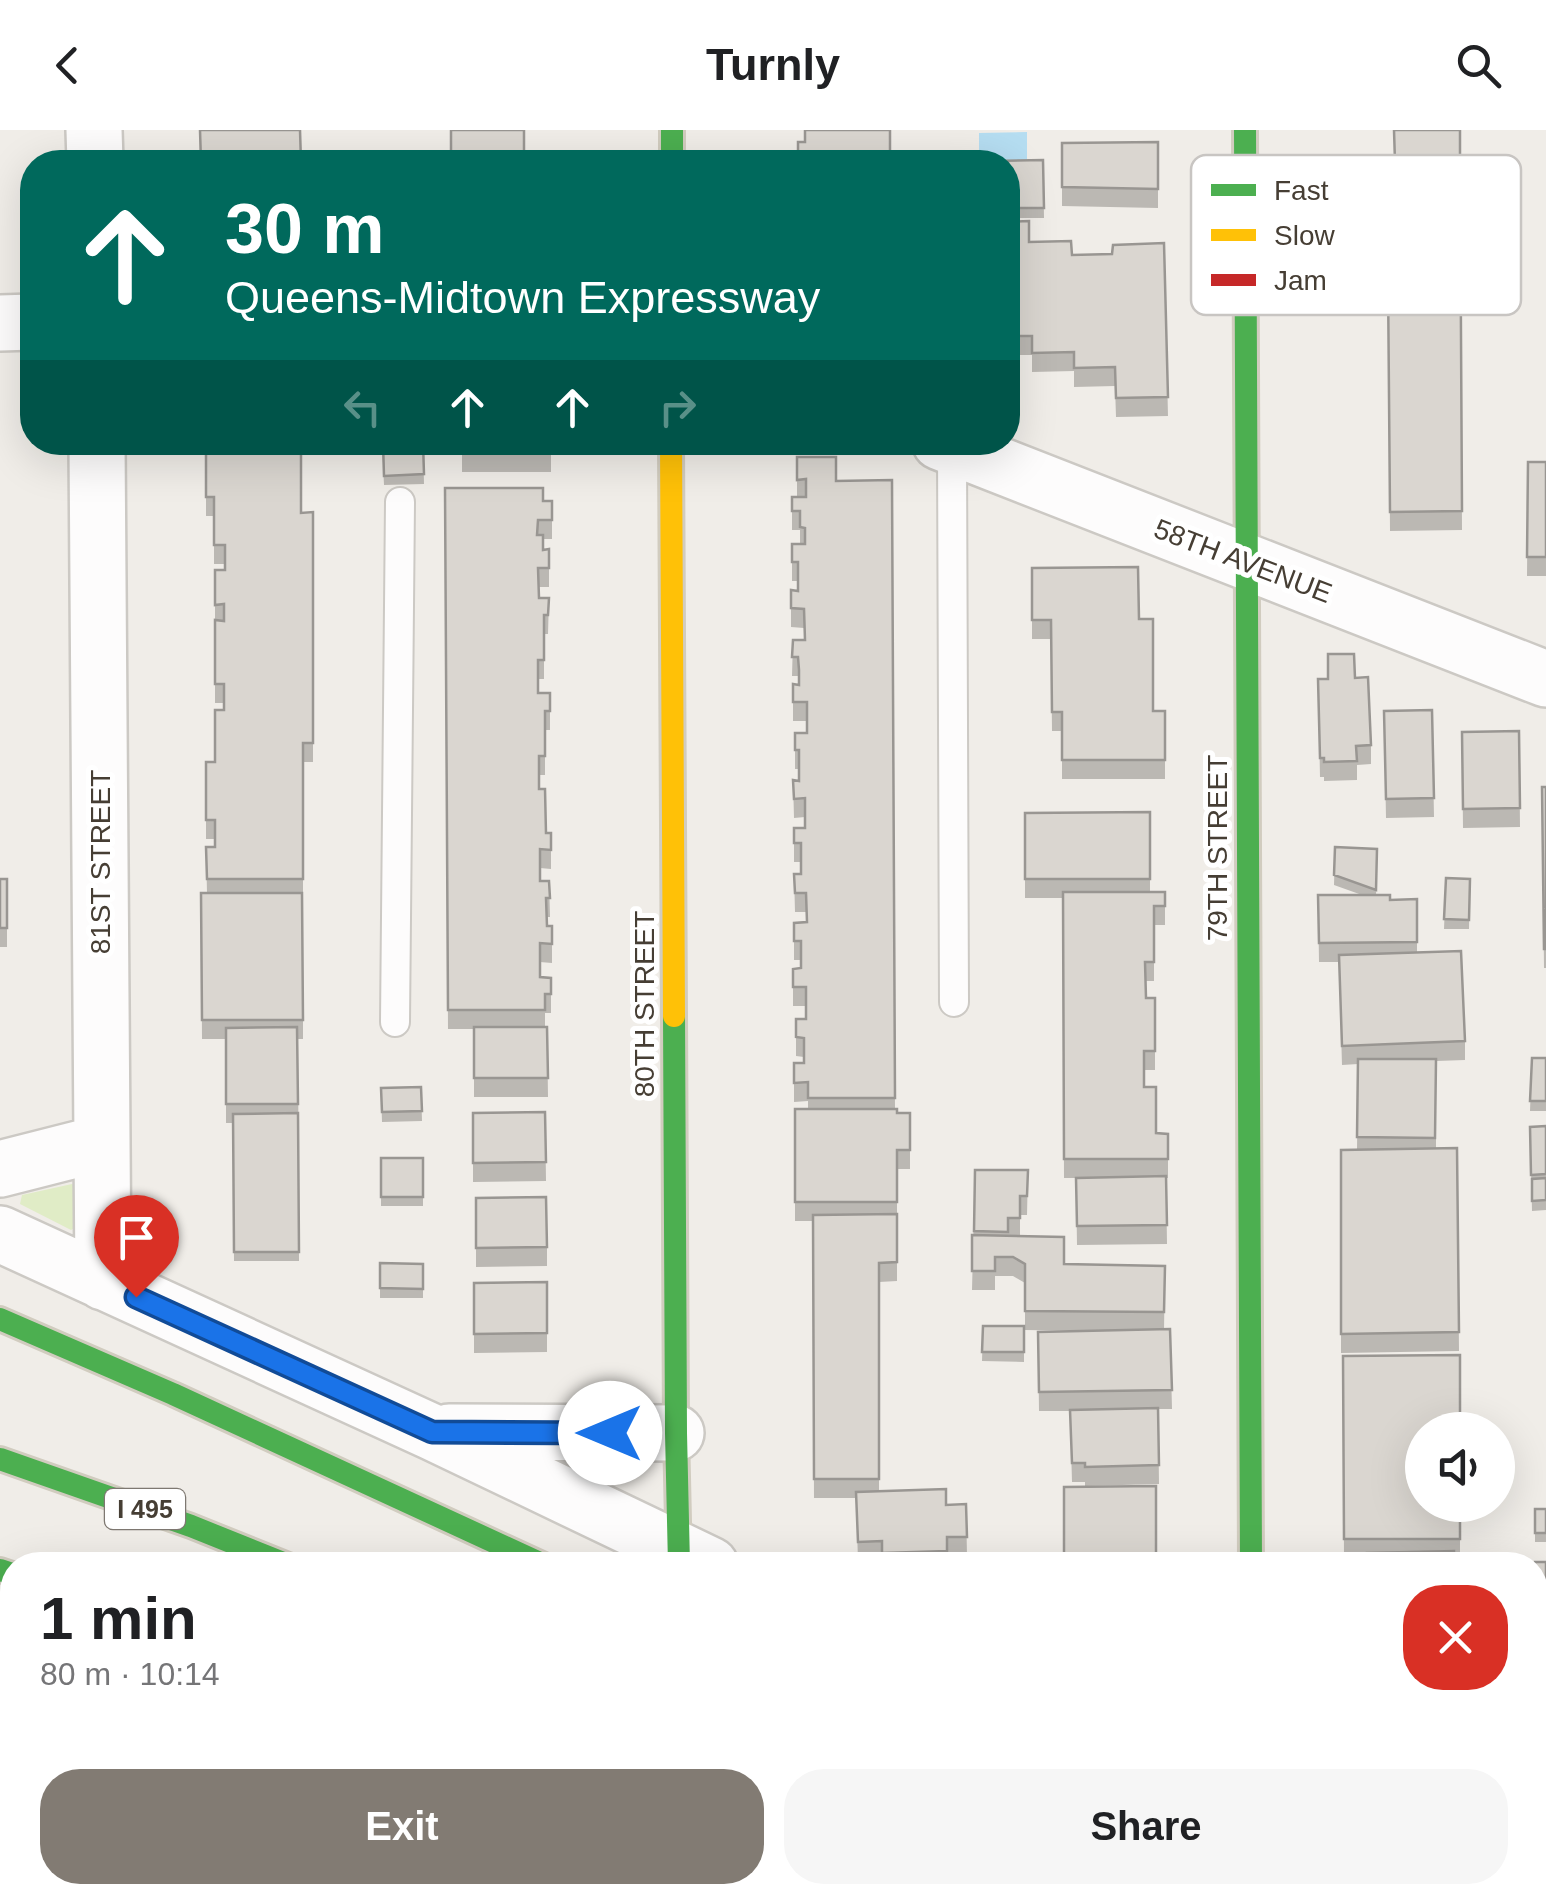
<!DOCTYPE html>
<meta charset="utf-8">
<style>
body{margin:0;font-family:Arial,sans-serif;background:#f6f6f6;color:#202124;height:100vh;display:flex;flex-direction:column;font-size:38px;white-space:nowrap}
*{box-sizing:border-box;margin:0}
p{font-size:32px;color:#757577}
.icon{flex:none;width:55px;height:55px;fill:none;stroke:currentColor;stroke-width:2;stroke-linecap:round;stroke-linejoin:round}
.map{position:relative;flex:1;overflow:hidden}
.side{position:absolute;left:0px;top:1422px;width:1548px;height:352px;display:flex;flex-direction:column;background:#fff;border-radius:40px 40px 0 0;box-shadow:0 10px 40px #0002}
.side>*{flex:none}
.hud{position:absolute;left:20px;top:20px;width:1000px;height:305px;border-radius:40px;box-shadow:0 10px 40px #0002;background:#00695c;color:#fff;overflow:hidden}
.fabs{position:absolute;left:1405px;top:1282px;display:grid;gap:20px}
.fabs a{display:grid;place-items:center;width:110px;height:110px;border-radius:50%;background:#fff;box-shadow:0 10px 40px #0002;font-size:50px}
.pin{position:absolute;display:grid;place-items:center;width:85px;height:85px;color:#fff;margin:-102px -42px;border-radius:50% 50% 50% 0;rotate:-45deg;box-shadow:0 0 10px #0007}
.pin .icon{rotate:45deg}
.me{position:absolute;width:110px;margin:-55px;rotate:270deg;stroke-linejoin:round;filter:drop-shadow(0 0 8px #0008)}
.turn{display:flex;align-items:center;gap:35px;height:210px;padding:0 40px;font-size:45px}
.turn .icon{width:130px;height:130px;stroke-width:2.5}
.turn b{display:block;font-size:70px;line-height:85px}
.lanes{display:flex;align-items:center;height:95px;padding:0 40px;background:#0003;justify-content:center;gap:50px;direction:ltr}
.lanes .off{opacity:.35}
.round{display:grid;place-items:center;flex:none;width:105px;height:105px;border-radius:40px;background:#f6f6f6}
.summary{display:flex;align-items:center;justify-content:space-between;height:170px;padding:0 40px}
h1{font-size:60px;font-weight:600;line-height:75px}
.button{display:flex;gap:20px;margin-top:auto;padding:20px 40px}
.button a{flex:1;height:115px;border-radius:40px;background:#827b73;color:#fff;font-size:40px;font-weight:600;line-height:115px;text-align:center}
.button a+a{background:#f6f6f6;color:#202124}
header{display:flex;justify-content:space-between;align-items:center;height:130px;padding:0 40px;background:#fff;font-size:45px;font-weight:600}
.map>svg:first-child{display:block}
</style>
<header><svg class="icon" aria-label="back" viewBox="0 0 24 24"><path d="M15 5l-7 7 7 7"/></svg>Turnly<svg class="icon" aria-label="search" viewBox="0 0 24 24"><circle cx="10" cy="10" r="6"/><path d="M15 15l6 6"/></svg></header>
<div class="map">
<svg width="1546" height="1774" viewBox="0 0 1546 1774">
<rect width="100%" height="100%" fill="#f0ede8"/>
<path fill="#e0ecc6" d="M 72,1054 L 79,1059 L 78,1096 L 71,1100 L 20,1074 L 22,1065 Z
M 316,1763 L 409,1763 L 433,1774 L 339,1774 Z"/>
<path fill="#b5ddf1" d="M 1027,2 L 1027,34 L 979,32 L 979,3 Z"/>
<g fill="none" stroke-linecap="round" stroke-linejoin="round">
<g stroke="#ccc9c4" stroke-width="32">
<path id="lane" d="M 952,317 L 954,872
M 395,892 L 400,372
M 62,1762 L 64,1774"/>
</g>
<g stroke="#ccc9c4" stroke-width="60">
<path id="street" d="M 94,0 L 95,32
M 0,193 L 32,192
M 97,312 L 103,1152
M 940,312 L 1546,549
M 0,1039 L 102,1013
M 0,1104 L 432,1302 L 710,1435
M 449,1302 L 676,1303
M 1404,1762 L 1428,1774"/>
</g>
<g stroke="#d1ccbf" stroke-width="28">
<path id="fast" d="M 672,0 L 672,32
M 1245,0 L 1251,1435
M 674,886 L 676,1303 L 679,1435
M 0,1189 L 173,1264 L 544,1435
M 0,1329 L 191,1396 L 288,1435
M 0,1440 L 12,1444
M 0,1543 L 12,1547
M 0,1714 L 12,1717
M 515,1762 L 539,1774
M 752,1762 L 776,1774
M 998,1762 L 1022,1774
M 1233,1762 L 1258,1774"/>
</g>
<g stroke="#d1ccbf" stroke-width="28">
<path id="slow" d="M 671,312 L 674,886
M 142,1762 L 166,1774"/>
</g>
<g stroke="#d1ccbf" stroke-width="28">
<path id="jam" d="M 681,1762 L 681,1774"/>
</g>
<use href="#lane" stroke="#fdfcfc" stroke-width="28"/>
<use href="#street" stroke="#fdfcfc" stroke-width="55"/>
<use href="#fast" stroke="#4caf50" stroke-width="22"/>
<use href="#slow" stroke="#ffc107" stroke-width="22"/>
<use href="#jam" stroke="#c62828" stroke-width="22"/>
</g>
<path fill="#bbb8b3" d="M 1460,0 L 1462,400 L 1390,401 L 1387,32 L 1395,32 Z
M 1158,12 L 1158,78 L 1062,76 L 1062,13 Z
M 1043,30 L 1044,88 L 1008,88 L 1008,32 Z
M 1008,92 L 1029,112 L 1072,125 L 1112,124 L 1164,113 L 1168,286 L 1116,287 L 1115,256 L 1074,257 L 1074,241 L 1032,242 L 1032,225 L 1008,225 Z
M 206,312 L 301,383 L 313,382 L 313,632 L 303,632 L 303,909 L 298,909 L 299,1131 L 234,1131 L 233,993 L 226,993 L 226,909 L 202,909 L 201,763 L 207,763 L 206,717 L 215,717 L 215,709 L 206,709 L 206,632 L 215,632 L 224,580 L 224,573 L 215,573 L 215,440 L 225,440 L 225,434 L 214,434 L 214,386 L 206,386 Z
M 382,312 L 423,312 L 424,354 L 384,355 Z
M 462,312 L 551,312 L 551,342 L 462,342 Z
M 797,327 L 836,351 L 892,350 L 895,979 L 897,983 L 910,983 L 910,1039 L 897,1039 L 897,1151 L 879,1152 L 879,1361 L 946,1375 L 966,1374 L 967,1426 L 947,1426 L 947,1435 L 882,1435 L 882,1430 L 858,1431 L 856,1368 L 814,1368 L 813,1091 L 795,1091 L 795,979 L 808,979 L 808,971 L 794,972 L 794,933 L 804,933 L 804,927 L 796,926 L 796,889 L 806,889 L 806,876 L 793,876 L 793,839 L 801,838 L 801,830 L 794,830 L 794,793 L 806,792 L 806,782 L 795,782 L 794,744 L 801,744 L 801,732 L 794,732 L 794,698 L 805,698 L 805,687 L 794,688 L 793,650 L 799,651 L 799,639 L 795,639 L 795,603 L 807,603 L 807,591 L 793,591 L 793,554 L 799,555 L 798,546 L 792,546 L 793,510 L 804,510 L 804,498 L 791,497 L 791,460 L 798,461 L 798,451 L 792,451 L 792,414 L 800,414 L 800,400 L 792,400 L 792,367 L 797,367 Z
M 1528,332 L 1546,332 L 1546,446 L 1527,446 Z
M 445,358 L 543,371 L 552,390 L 552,409 L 543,409 L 543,420 L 549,419 L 549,457 L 538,457 L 539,468 L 549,468 L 548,504 L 544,504 L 544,549 L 538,549 L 538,563 L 550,563 L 550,600 L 545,600 L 545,645 L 539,645 L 539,659 L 546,703 L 551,703 L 551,739 L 540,738 L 540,751 L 549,751 L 550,787 L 547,787 L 547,796 L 552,796 L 552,833 L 540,832 L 540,847 L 551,848 L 551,883 L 545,883 L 545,897 L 547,897 L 548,967 L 474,967 L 474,899 L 448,899 Z
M 1032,438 L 1139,489 L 1153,581 L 1165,581 L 1165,649 L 1062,649 L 1062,601 L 1052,601 L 1051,509 L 1032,509 Z
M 1355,548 L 1371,615 L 1371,634 L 1357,635 L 1357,650 L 1324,651 L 1324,647 L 1320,647 L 1318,549 Z
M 1432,580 L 1434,687 L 1386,688 L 1384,581 Z
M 1519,601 L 1520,697 L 1463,698 L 1462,602 Z
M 1542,657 L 1546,657 L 1546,838 L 1544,838 Z
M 1150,682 L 1150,762 L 1165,762 L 1165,795 L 1154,795 L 1154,851 L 1145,851 L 1146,868 L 1155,868 L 1155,940 L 1144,940 L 1144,957 L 1156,1003 L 1168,1004 L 1168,1048 L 1166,1048 L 1167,1114 L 1077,1115 L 1076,1048 L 1080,1048 L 1064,1048 L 1063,768 L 1025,768 L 1025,683 Z
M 1335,717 L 1377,719 L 1376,765 L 1390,770 L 1417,769 L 1417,823 L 1465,911 L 1465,930 L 1436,931 L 1436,1019 L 1457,1018 L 1459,1221 L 1341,1223 L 1341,1020 L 1357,1020 L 1358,934 L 1342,935 L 1339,832 L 1319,832 L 1318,765 L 1362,765 L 1334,755 Z
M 1446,748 L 1470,749 L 1469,799 L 1444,799 Z
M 0,749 L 7,749 L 7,817 L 0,817 Z
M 1532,928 L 1546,928 L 1546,981 L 1530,981 Z
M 421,957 L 422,991 L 382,992 L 381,958 Z
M 545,982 L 546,1051 L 473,1052 L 473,983 Z
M 1546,996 L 1546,1080 L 1532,1081 L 1530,997 Z
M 381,1028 L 423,1028 L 423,1076 L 381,1076 Z
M 975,1040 L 1028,1040 L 1027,1085 L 1020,1085 L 1020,1106 L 1064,1134 L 1165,1136 L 1164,1200 L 1170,1199 L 1172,1279 L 1158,1279 L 1159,1354 L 1085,1356 L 1085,1352 L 1072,1352 L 1070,1281 L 1039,1281 L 1038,1202 L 1094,1201 L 1025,1200 L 1025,1153 L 1013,1146 L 995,1146 L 995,1160 L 972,1160 Z
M 476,1068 L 547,1117 L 547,1136 L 476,1137 Z
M 380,1133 L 423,1134 L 423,1168 L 380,1168 Z
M 547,1152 L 547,1222 L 474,1223 L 474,1153 Z
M 983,1196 L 1024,1196 L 1024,1232 L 982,1231 Z
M 1343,1226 L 1460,1375 L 1460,1428 L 1344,1428 Z
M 1535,1379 L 1546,1379 L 1546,1412 L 1535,1412 Z
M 1535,1432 L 1546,1432 L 1546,1476 L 1535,1475 Z"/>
<path fill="#dad6d0" stroke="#999692" stroke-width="2.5" d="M 200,0 L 300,0 L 301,32 L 201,32 Z
M 451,0 L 524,0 L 524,32 L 451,32 Z
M 805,0 L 890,0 L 890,32 L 798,32 L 798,12 L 805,12 Z
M 1394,0 L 1460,0 L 1460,32 L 1395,32 Z
M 1158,12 L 1158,59 L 1062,57 L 1062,13 Z
M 1043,30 L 1044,78 L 1008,78 L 1008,32 L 994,32 L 994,31 Z
M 1387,32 L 1460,32 L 1462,381 L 1390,382 Z
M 1029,91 L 1029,112 L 1071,111 L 1072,125 L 1112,124 L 1113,115 L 1164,113 L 1168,267 L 1116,268 L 1115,237 L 1074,238 L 1074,222 L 1032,223 L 1032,206 L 1008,206 L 1008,92 Z
M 206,312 L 301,312 L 301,383 L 313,382 L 313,613 L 303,613 L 303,749 L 207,749 L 206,717 L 215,717 L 215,690 L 206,690 L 206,632 L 215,632 L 215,580 L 224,580 L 224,554 L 215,554 L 215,490 L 224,491 L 224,474 L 215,475 L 215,440 L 225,440 L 225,415 L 214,415 L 214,367 L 206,367 Z
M 383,312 L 423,312 L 424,344 L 384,346 Z
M 462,312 L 551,312 L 551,323 L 462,323 Z
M 797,327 L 836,327 L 836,351 L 892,350 L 895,968 L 808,968 L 808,952 L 794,953 L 794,933 L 804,933 L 804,908 L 796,907 L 796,889 L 806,889 L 806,857 L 793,857 L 793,839 L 801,838 L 801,811 L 794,811 L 794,793 L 807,792 L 806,763 L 795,763 L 794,744 L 801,744 L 801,713 L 794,713 L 794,698 L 805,698 L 805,668 L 794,669 L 793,650 L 799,651 L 799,620 L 795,620 L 795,603 L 807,603 L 807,572 L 793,572 L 793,554 L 799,555 L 799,540 L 798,527 L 792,527 L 793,510 L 805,510 L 804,479 L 791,478 L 791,460 L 798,461 L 798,432 L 792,432 L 792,414 L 805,414 L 805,398 L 800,397 L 800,381 L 792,381 L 792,367 L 806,367 L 806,349 L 797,350 Z
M 1528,332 L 1546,332 L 1546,427 L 1527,427 Z
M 445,358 L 543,358 L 543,371 L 552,371 L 552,390 L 538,390 L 537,405 L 543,405 L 543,420 L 549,419 L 549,438 L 538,438 L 539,468 L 549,468 L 548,485 L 544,485 L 544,530 L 538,530 L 538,563 L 550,563 L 550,581 L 545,581 L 545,626 L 539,626 L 539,659 L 545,659 L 546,703 L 551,703 L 551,720 L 540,719 L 540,751 L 549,751 L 550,768 L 546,768 L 547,796 L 552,796 L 552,814 L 540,813 L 540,847 L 551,848 L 551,864 L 545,864 L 545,880 L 448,880 Z
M 1138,437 L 1139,489 L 1153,489 L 1153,581 L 1165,581 L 1165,630 L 1062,630 L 1062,582 L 1052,582 L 1051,490 L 1032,490 L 1032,438 Z
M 1328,524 L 1354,524 L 1355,548 L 1368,547 L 1371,615 L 1356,616 L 1357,631 L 1324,632 L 1324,628 L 1320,628 L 1318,549 L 1328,549 Z
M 1432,580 L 1434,668 L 1386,669 L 1384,581 Z
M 1519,601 L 1520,678 L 1463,679 L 1462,602 Z
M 1542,657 L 1546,657 L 1546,819 L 1544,819 Z
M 1150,682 L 1150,749 L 1025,749 L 1025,683 Z
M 1335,717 L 1377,719 L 1376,760 L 1334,745 Z
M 1446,748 L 1470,749 L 1469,790 L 1444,789 Z
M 0,749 L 7,749 L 7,798 L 0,798 Z
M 1063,762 L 1165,762 L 1165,776 L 1154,776 L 1154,832 L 1145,832 L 1146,868 L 1155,868 L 1155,921 L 1144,921 L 1144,957 L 1156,957 L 1156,1003 L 1168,1004 L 1168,1029 L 1064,1029 Z
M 201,763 L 302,763 L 303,890 L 202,890 Z
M 1318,765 L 1390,765 L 1390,770 L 1417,769 L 1417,812 L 1319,813 Z
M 1461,821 L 1465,911 L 1342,916 L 1339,825 Z
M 297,897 L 298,974 L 226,974 L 226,898 Z
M 474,897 L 547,897 L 548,948 L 474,948 Z
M 1532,928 L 1546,928 L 1546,971 L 1530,971 Z
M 1358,929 L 1436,929 L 1435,1008 L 1357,1007 Z
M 421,957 L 422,981 L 382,982 L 381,958 Z
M 795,979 L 897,979 L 897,983 L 910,983 L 910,1020 L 897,1020 L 897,1072 L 795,1072 Z
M 545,982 L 546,1032 L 473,1033 L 473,983 Z
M 298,983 L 299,1122 L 234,1122 L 233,984 Z
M 1546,996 L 1546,1044 L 1531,1045 L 1530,997 Z
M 1457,1018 L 1459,1202 L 1341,1204 L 1341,1020 Z
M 381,1028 L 423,1028 L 423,1067 L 381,1067 Z
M 975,1040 L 1028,1040 L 1027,1066 L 1020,1066 L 1020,1088 L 1008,1088 L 1008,1102 L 974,1101 Z
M 1166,1046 L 1167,1095 L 1077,1096 L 1076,1048 Z
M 1546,1048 L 1546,1070 L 1532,1071 L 1532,1049 Z
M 546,1067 L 547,1117 L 476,1118 L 476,1068 Z
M 897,1084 L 897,1132 L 879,1133 L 879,1349 L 814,1349 L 813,1085 Z
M 972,1105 L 1064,1107 L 1064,1134 L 1165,1136 L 1164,1182 L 1025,1181 L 1025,1134 L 1013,1127 L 995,1127 L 995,1141 L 972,1141 Z
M 380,1133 L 423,1134 L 423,1159 L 380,1158 Z
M 547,1152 L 547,1203 L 474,1204 L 474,1153 Z
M 983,1196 L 1024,1196 L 1024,1222 L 982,1222 Z
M 1170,1199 L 1172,1260 L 1039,1262 L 1038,1202 Z
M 1460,1225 L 1460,1300 L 1422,1300 L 1422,1375 L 1460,1375 L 1460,1409 L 1344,1409 L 1343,1226 Z
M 1158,1278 L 1159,1335 L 1085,1337 L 1085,1333 L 1072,1333 L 1070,1280 Z
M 1156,1356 L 1156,1435 L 1064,1435 L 1064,1357 Z
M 946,1359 L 946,1375 L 966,1374 L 967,1407 L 947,1407 L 947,1421 L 882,1423 L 882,1411 L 858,1412 L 856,1362 Z
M 1535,1379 L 1546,1379 L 1546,1403 L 1535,1403 Z
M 1454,1421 L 1454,1435 L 1368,1435 L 1367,1423 Z
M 1535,1432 L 1546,1432 L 1546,1466 L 1535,1466 Z"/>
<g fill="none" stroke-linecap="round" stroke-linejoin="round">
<g stroke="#114b97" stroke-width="25">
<path id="route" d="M 136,1167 L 432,1302 L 610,1303"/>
</g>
<use href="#route" stroke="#1a73e8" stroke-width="18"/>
</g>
<g text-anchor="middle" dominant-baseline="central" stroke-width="10" stroke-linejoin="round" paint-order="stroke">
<rect fill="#fff" stroke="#7e7871" stroke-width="2.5" x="105" y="1359" width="80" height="40" rx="8"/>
<g font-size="25" font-weight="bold" fill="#463e34">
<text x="145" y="1379">I 495</text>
</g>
<g font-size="28" fill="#463e34" stroke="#fff">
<text transform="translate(1243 431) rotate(21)">58TH AVENUE</text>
<text transform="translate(1217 718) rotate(-90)">79TH STREET</text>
<text transform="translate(100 732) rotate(-90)">81ST STREET</text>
<text transform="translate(644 874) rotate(-90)">80TH STREET</text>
</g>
</g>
<rect x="1191" y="25" width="330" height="160" rx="15" fill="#fff" stroke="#c8c5c2" stroke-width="2.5"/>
<rect x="1211" y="54" width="45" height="12" fill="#4caf50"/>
<rect x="1211" y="99" width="45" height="12" fill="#ffc107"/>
<rect x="1211" y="144" width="45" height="12" fill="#c62828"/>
<g font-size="28" fill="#463e34">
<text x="1274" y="70">Fast</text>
<text x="1274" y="115">Slow</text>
<text x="1274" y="160">Jam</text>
</g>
</svg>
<div class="fabs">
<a><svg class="icon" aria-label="sound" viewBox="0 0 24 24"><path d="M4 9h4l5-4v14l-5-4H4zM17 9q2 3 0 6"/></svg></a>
</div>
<div class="pin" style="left:136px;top:1167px;background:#d93025"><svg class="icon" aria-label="arrive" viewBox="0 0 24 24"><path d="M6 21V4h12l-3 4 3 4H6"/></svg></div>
<svg class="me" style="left:610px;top:1303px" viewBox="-20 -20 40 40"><circle r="19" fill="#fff"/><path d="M0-13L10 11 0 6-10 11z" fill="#1a73e8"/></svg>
<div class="hud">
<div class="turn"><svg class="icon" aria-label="ahead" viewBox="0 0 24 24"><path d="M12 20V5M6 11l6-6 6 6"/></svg><div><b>30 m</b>Queens-Midtown Expressway</div></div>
<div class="lanes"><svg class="icon off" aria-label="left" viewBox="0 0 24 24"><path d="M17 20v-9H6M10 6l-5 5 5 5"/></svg><svg class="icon" aria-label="ahead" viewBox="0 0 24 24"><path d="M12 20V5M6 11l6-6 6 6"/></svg><svg class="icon" aria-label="ahead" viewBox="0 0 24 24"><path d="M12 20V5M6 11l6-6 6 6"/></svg><svg class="icon off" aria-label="right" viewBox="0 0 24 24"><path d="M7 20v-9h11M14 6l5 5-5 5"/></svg></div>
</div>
<section class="side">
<div class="summary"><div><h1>1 min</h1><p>80 m · 10:14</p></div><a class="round" style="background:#d93025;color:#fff"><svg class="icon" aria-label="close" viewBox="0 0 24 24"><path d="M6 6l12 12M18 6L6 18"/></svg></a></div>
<div class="button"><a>Exit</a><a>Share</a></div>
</section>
</div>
